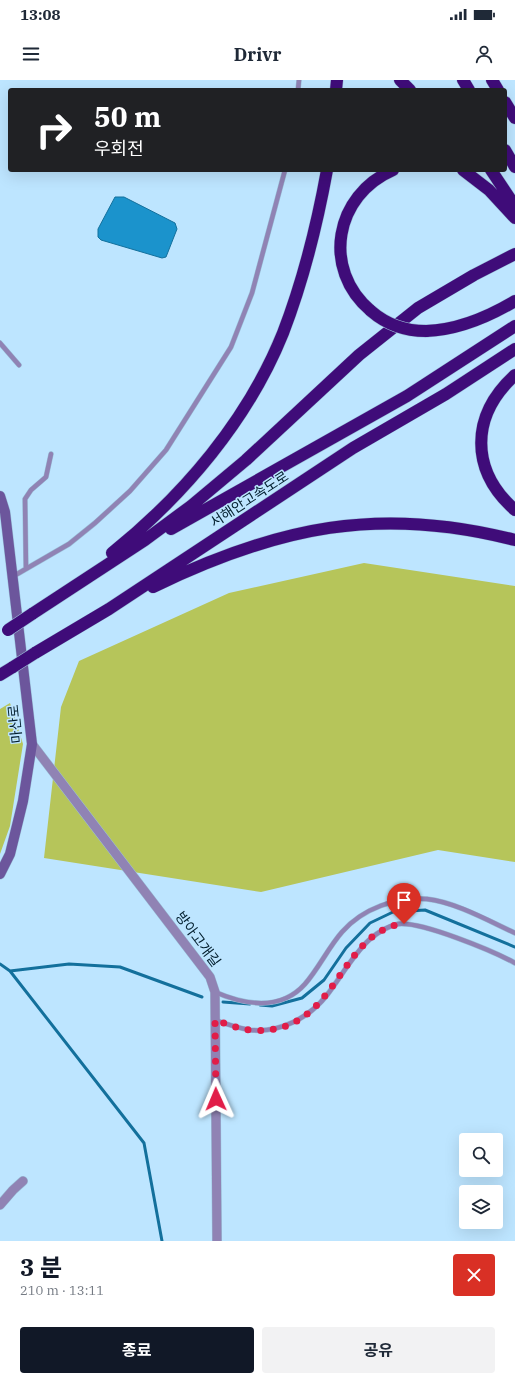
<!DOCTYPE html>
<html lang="ko">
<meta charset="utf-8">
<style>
body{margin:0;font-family:"IBM Plex Serif","Noto Sans KR",serif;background:#f2f2f3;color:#1f2937;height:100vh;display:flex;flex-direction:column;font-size:15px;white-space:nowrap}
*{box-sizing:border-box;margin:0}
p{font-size:13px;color:#747a83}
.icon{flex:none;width:22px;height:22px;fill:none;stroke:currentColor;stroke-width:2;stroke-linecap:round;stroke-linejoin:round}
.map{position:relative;height:1161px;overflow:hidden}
.panel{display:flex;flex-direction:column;background:#fff;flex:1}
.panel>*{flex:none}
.hud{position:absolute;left:8px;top:8px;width:499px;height:84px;border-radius:4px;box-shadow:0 4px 16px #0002;background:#202124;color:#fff;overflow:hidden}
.tools{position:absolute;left:459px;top:1053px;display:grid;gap:8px}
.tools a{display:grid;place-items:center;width:44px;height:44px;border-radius:4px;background:#fff;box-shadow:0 4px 16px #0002;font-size:20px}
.pin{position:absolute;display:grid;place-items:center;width:34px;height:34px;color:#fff;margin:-41px -17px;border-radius:50% 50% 50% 0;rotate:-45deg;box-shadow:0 0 4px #0007}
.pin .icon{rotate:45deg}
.me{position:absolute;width:44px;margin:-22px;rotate:359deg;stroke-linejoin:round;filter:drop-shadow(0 0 3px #0008)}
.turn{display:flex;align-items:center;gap:14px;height:84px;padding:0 20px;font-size:18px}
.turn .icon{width:52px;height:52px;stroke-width:2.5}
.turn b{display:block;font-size:28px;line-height:34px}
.round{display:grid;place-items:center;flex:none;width:42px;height:42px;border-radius:4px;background:#f2f2f3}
.summary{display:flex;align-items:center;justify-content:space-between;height:68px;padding:0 20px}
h1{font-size:24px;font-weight:700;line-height:30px;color:#111827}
.primary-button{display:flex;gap:8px;margin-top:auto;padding:8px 20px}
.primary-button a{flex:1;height:46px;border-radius:4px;background:#111827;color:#fff;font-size:16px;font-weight:700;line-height:46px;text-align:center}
.primary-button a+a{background:#f2f2f3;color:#1f2937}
.status{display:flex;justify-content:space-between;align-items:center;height:28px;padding:0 20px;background:#fff;direction:ltr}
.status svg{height:11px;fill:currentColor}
header{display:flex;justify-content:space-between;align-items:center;height:52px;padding:0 20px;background:#fff;font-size:18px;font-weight:700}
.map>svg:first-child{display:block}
</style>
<div class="status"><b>13:08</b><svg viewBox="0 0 49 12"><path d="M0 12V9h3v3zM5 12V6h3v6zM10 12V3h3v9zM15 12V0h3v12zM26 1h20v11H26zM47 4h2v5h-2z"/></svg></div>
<header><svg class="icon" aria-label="menu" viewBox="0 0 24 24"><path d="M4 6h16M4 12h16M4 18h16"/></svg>Drivr<svg class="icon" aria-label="person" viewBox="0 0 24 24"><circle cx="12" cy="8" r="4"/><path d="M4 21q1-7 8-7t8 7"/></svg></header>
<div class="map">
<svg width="515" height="1161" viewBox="0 0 515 1161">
<rect width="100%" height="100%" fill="#bde5ff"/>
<path fill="#b6c55a" d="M 364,483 L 515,506 L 515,782 L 438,770 L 261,812 L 44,778 L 61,627 L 79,581 L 229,513 Z
M 10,623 L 23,664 L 10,746 L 0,774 L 0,629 Z"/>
<path fill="#1b93cc" stroke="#13709c" d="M 115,117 L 124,117 L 175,143 L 177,149 L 166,177 L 162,178 L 101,160 L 98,157 L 98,149 Z"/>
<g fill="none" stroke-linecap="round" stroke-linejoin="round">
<path stroke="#13709c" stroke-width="3" d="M 0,884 L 10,891 L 69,884 L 120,887 L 202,917
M 10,891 L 144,1063 L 162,1161
M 223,922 L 250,924
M 260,925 L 272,926 L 302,918 L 324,900 L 346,868 L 370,843 L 393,832 L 425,830 L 515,867"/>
<g stroke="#9bc1d9" stroke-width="5.5">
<path id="lane" d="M 298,10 L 299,0
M 0,263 L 19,285
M 26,489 L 25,419 L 31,410 L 46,397 L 51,374
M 12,497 L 69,464 L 95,443 L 130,411 L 166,370 L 231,267 L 252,213 L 285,90
M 215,912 C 245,925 281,931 305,904 C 319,888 328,868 342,852 C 363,828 396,817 427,819 C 455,822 489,841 515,853
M 215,940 C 226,944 238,948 250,950 C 280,953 309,938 327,915 C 341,897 352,876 369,860 C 377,853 388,846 398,844 C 421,841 493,871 515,883"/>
</g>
<g stroke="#9bc1d9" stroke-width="10">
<path id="street" d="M 32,664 L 210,897 L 215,912 L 217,1161
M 0,1125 L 13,1110 L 23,1101"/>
</g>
<g stroke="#9bc1d9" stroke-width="11">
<path id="secondary" d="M 0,416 L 5,432 L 32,664 L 23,721 L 10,774 L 0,794"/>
</g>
<g stroke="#9bc1d9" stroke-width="13">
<path id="highway" d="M 400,0 L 410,10
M 463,0 L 469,10
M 492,0 L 498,10
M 336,10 L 337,0
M 505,22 L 515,38
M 505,70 L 515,87
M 463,90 L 489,110 L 515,138
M 491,90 L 515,126
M 371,231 C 321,189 335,115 393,90
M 426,251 C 458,250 488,237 515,221
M 515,295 C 470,336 470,390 515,430
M 171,449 L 407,316 L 515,246
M 112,473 C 184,415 248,340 283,253 C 303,201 317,145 327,90
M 153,507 C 277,447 379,425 515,460
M 32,534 L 145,460 L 191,426 L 246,380 L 359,275 L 418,228 L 474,195 L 515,174
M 35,573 L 109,529 L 353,368 L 446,314 L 515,269
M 0,595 L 13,587"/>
</g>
<use href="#lane" stroke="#9083b4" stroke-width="4.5"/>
<use href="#street" stroke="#9083b4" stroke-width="9"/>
<use href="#secondary" stroke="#6c569c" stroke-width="10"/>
<use href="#highway" stroke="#3f0c79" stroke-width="12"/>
<g stroke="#9bc1d9" stroke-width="13" stroke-linecap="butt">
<path id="highway-bridge" d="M 371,231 C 386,244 406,251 426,251
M 8,550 L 32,534
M 13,587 L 35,573"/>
</g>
<use href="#highway-bridge" stroke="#3f0c79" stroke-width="12"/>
</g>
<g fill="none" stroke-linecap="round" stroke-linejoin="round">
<path stroke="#e11d48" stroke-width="7" stroke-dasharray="0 12.6" d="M 216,1019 L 215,940 C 227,944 239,949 251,950 C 338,958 338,849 404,844"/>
</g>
<g text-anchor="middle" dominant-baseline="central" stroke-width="3" stroke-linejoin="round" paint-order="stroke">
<g font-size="14" fill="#011d2c" stroke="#bde5ff">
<text transform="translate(249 419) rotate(-33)">서해안고속도로</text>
<text transform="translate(15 644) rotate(-96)">마산로</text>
<text transform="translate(198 859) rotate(53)">방아고개길</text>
</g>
</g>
</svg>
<div class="tools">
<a><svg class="icon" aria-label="search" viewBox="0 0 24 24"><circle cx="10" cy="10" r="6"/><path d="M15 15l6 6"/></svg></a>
<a><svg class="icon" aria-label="layers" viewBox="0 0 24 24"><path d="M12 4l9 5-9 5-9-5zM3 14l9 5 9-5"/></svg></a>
</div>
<div class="pin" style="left:404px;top:844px;background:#d93025"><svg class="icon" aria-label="arrive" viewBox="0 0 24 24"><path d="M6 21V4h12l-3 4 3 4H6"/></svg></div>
<svg class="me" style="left:216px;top:1019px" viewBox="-20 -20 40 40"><path d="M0-17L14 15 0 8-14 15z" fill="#e11d48" stroke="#fff" stroke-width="4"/></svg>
<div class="hud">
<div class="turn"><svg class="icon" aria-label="right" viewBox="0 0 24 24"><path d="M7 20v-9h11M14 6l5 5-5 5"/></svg><div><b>50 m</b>우회전</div></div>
</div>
</div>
<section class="panel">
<div class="summary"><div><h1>3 분</h1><p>210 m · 13:11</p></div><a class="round" style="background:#d93025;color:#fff"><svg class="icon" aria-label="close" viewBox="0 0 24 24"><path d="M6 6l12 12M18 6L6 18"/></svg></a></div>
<div class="primary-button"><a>종료</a><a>공유</a></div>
</section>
